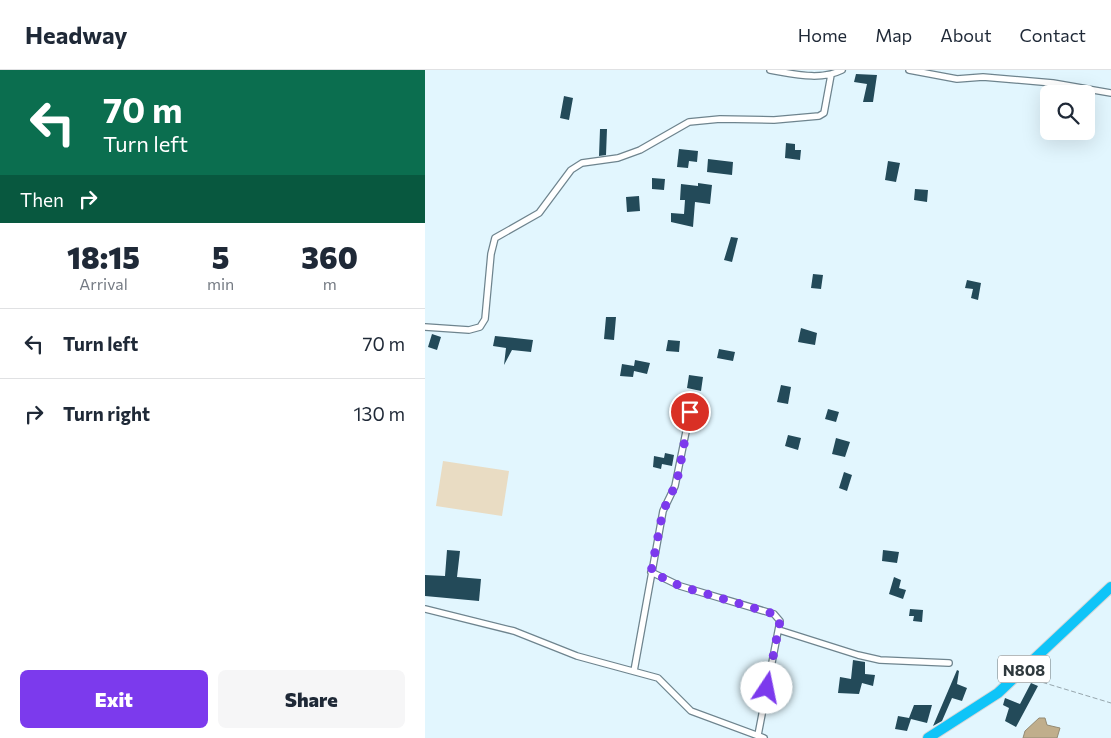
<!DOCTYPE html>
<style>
body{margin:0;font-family:Commissioner,sans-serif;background:#f6f6f7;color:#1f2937;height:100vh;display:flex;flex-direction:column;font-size:19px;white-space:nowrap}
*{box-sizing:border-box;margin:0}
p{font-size:16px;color:#747a83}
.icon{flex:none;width:28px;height:28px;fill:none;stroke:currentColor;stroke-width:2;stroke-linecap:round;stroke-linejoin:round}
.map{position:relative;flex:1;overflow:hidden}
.sheet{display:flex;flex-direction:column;background:#fff;width:425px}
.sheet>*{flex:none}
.guide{background:#0b6e4f;color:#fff;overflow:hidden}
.tools{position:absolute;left:615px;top:15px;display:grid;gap:10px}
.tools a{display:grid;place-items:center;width:55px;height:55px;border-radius:8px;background:#fff;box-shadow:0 5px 20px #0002;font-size:25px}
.pin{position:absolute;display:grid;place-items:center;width:42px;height:42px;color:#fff;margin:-21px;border:2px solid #fff;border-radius:50%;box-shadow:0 1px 5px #0007}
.me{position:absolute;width:55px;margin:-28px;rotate:11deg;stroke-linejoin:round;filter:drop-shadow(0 0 4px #0008)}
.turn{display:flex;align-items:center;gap:18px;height:105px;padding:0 20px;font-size:22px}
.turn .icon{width:65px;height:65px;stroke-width:2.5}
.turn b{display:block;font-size:35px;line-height:42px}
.then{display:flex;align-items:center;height:48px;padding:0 20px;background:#0003;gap:10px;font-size:19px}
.eta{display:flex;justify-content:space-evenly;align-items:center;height:85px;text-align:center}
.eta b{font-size:30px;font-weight:800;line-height:35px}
.primary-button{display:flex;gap:10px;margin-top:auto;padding:10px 20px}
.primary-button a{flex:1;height:58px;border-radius:8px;background:#7c3aed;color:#fff;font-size:20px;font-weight:800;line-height:58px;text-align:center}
.primary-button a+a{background:#f6f6f7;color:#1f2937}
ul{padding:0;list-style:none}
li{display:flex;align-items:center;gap:15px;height:70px;padding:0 20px;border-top:1px solid #e0e1e3}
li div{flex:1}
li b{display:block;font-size:19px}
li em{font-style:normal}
header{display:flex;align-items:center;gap:30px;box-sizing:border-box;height:70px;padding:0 25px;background:#fff;border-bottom:1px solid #e0e1e3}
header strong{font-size:24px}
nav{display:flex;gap:28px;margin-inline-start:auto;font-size:18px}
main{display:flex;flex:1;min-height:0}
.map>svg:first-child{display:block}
</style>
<header>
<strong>Headway</strong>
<nav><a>Home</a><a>Map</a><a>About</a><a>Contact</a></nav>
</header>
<main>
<section class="sheet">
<div class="guide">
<div class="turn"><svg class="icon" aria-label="left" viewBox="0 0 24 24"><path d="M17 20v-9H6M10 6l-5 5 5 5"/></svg><div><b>70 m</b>Turn left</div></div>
<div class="then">Then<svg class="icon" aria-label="right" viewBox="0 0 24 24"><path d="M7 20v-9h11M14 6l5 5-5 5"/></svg></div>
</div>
<div class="eta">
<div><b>18:15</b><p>Arrival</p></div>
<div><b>5</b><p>min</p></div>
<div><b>360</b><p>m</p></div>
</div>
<ul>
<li><svg class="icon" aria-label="left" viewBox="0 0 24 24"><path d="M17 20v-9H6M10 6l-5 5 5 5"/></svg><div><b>Turn left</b></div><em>70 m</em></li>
<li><svg class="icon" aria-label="right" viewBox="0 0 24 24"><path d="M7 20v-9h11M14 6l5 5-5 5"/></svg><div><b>Turn right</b></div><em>130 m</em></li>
</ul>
<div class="primary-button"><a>Exit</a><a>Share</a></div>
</section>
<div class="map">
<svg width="686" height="668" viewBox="0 0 686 668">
<rect width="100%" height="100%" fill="#e2f6fe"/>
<path fill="#e9dcc3" d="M 18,391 L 84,401 L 77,446 L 11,436 Z"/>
<path fill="#c0ae8c" stroke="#948b74" d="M 614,648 L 620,648 L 622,655 L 635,658 L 632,668 L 598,668 L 600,661 Z"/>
<path fill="#234a59" d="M 431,4 L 452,5 L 448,32 L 438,32 L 442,14 L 429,12 Z
M 139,26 L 148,28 L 144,50 L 135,48 Z
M 175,59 L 182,59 L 181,85 L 174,86 Z
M 361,73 L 370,74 L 370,80 L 376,80 L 375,90 L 360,88 Z
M 254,79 L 273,81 L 272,92 L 264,91 L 263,98 L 252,97 Z
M 283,89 L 308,92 L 307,105 L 282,102 Z
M 463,91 L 475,93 L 471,112 L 460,110 Z
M 227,108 L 240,109 L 239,120 L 227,119 Z
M 273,113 L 287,115 L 285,134 L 270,132 L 268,157 L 246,152 L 246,143 L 259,144 L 260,130 L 255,130 L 256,114 L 273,116 Z
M 490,119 L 503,120 L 502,132 L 489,130 Z
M 214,126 L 215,141 L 202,142 L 201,127 Z
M 306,167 L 313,168 L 307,192 L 299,190 Z
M 388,204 L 398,205 L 396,219 L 386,218 Z
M 542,210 L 556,213 L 553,230 L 546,228 L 548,219 L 540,218 Z
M 181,247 L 191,247 L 189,270 L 179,269 Z
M 376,258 L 392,263 L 390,275 L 373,272 Z
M 7,264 L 16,267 L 12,280 L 3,277 Z
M 70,266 L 108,270 L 106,282 L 87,280 L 79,295 L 81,278 L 68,276 Z
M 243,270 L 255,271 L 254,282 L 241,281 Z
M 294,279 L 310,282 L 308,291 L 292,288 Z
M 210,290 L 225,293 L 222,304 L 209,301 L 208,307 L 195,306 L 197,294 L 209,296 Z
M 264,305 L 278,307 L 276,321 L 262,318 Z
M 356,315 L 366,317 L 363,334 L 352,332 Z
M 403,339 L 414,342 L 411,352 L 400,349 Z
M 363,365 L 376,368 L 373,380 L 360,376 Z
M 411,368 L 425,372 L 420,387 L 407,384 Z
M 240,383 L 249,385 L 247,396 L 237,394 L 236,399 L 228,397 L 229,386 L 239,388 Z
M 419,402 L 427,405 L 422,421 L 414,418 Z
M 22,480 L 35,481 L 32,507 L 56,509 L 54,531 L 0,526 L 0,505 L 20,506 Z
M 458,480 L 474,482 L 472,493 L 457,491 Z
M 469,507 L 476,510 L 474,518 L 481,520 L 478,529 L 464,524 Z
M 485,539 L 498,540 L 497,552 L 488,551 L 489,546 L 484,546 Z
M 428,590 L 440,592 L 440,604 L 450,605 L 448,616 L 437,613 L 434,624 L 413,623 L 415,607 L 426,609 Z
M 532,600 L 534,601 L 532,614 L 542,618 L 537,631 L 527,628 L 517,651 L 508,656 Z
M 606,613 L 613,616 L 591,657 L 580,651 L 584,638 L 578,635 L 580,628 L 595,634 Z
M 489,635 L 507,635 L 502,653 L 486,649 L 482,661 L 470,659 L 473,646 L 484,648 Z"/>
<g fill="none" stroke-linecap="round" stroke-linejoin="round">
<g stroke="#6e848e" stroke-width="8">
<path id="street" d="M 345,0 C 369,4 395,11 417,0
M 484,0 L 532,9 L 558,7 L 628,13 L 686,23
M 0,257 L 44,260 L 55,257 L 60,249 L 66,184 L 70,168 L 114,143 L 146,100 L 157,93 L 193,88 L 215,80 L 264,52 L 295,49 L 349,50 L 394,46 L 399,43 L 406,5
M 226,502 L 255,516 L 349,544 L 355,551 L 333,665
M 0,539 L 89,561 L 152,586 L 233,608 L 266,641 L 339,668
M 354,560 L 433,585 L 455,590 L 524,593
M 209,601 L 238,441 L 250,416 L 265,342"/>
</g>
<g stroke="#d5d7d8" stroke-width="12">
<path id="highway" d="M 503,668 L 573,623 L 686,517"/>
</g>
<path stroke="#97a6ad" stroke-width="1" stroke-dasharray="5 2.5" stroke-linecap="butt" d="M 603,608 L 686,633"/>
<use href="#street" stroke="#fff" stroke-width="5.5"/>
<use href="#highway" stroke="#0fc4f8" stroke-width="10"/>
</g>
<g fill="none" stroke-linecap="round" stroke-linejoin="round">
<path stroke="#7c3aed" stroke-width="9" stroke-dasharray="0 16.2" d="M 265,342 L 254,402 L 250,416 L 238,441 L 226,502 L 255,516 L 349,544 L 355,551 L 342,618"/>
</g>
<g text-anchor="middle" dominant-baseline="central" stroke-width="5" stroke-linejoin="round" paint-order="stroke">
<rect fill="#fff" stroke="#6d7477" stroke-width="1" x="573" y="585.5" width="52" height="27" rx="4"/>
<g font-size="16" font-weight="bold" fill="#2f393d">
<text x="599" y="599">N808</text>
</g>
</g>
</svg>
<div class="tools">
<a><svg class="icon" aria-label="search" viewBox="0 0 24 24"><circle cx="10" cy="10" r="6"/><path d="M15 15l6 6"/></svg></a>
</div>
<div class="pin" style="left:265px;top:342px;background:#d93025"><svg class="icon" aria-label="arrive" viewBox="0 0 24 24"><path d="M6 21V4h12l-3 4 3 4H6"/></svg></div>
<svg class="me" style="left:342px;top:618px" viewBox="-20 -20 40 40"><circle r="19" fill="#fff"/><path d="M0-13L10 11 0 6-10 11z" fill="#7c3aed"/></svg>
</div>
</main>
